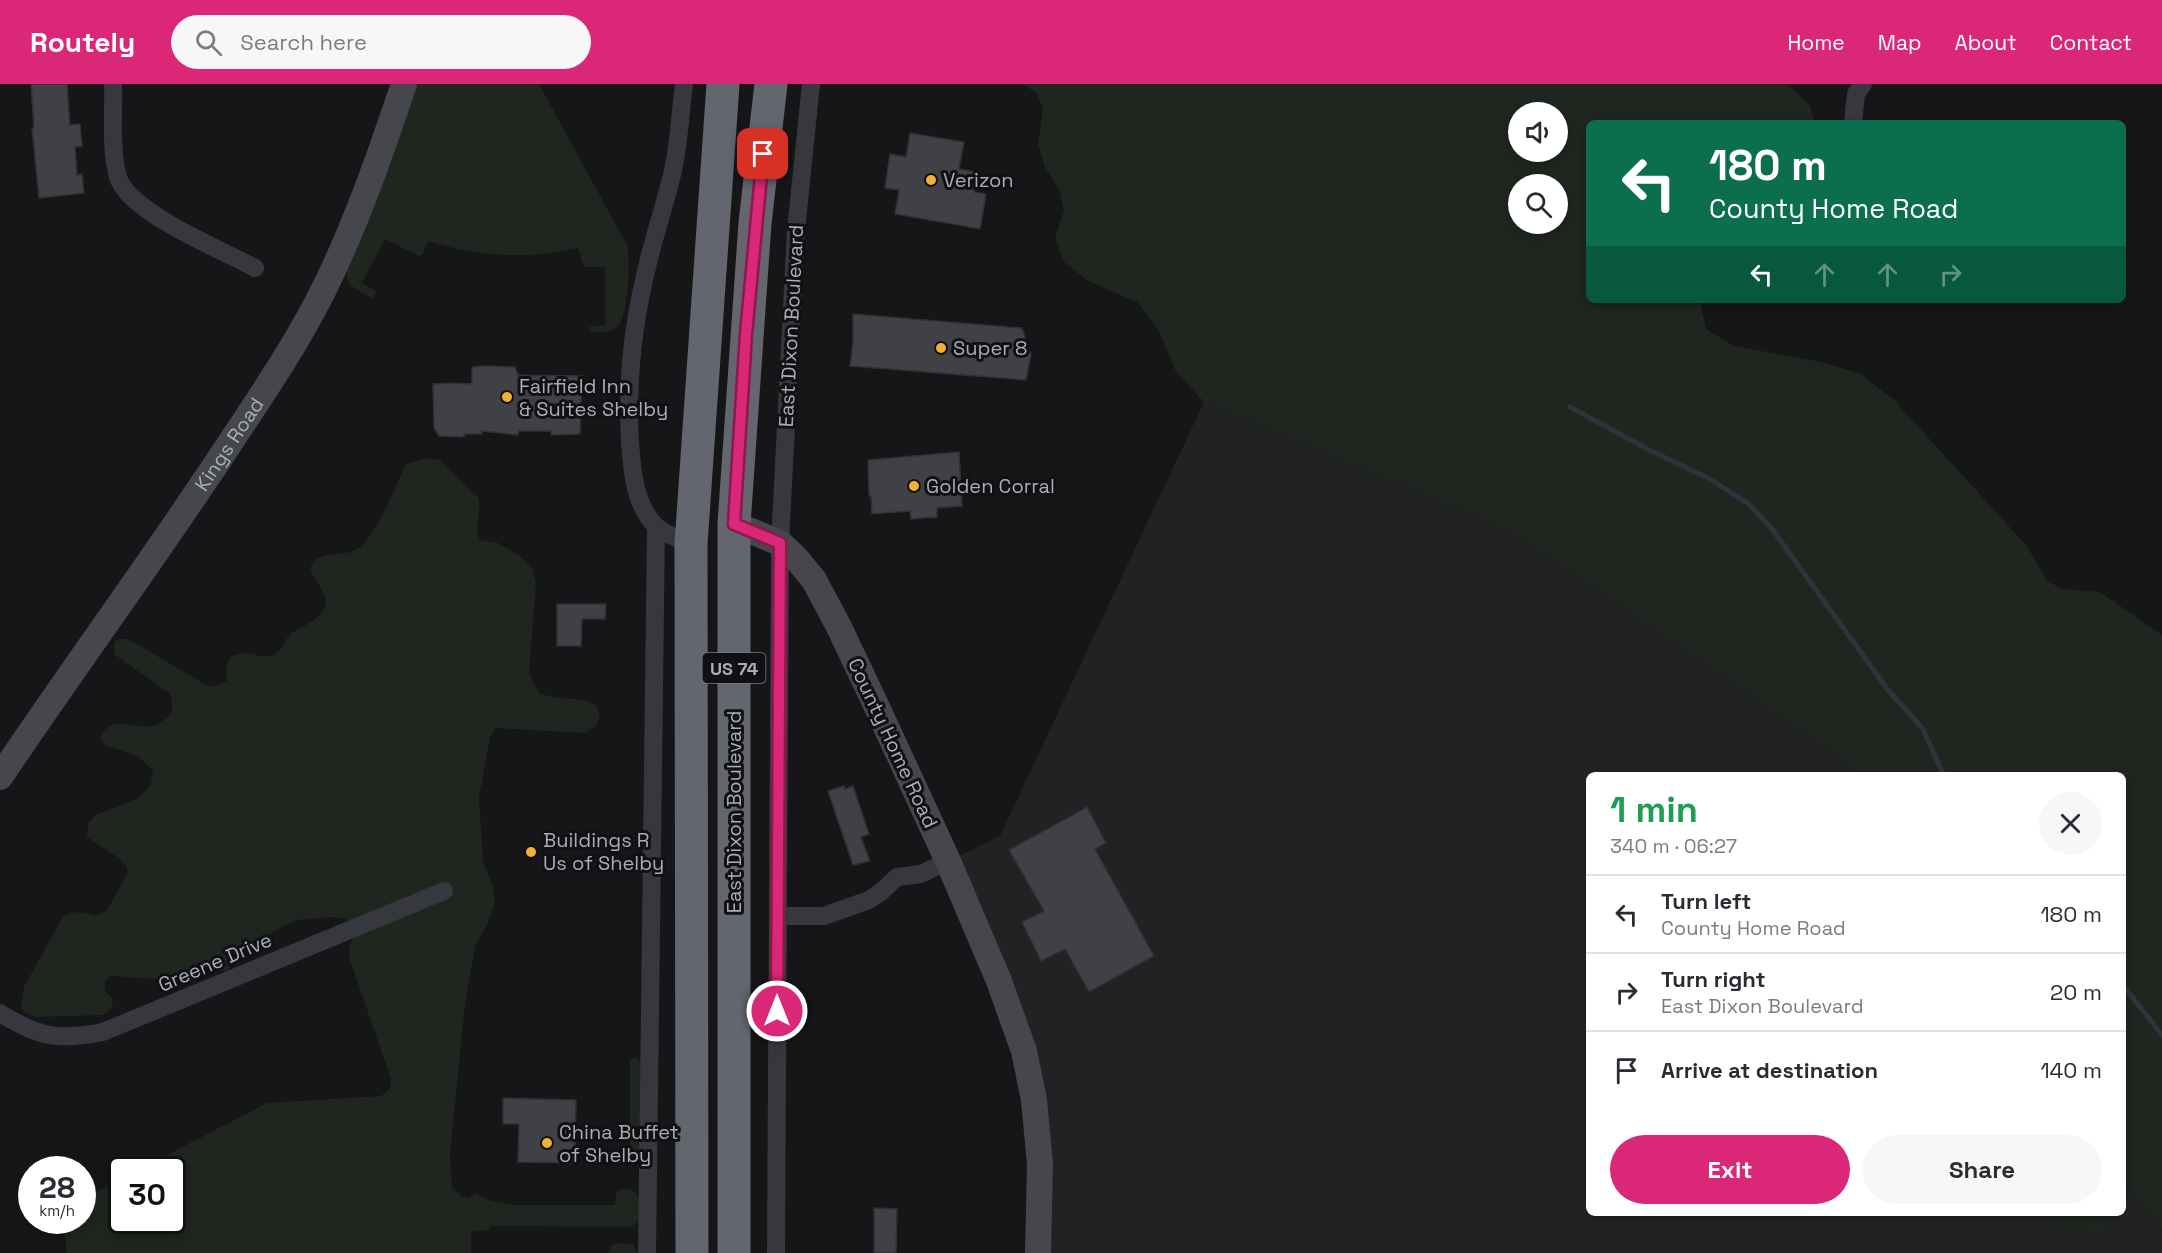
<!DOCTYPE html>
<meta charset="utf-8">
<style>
body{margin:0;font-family:"Space Grotesk",sans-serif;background:#f7f7f7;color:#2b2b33;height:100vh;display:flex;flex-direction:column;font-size:22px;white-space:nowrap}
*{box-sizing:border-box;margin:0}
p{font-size:20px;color:#7c7c81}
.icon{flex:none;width:33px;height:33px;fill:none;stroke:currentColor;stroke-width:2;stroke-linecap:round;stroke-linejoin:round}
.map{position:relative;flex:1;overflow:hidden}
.drawer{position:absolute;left:1586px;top:688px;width:540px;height:444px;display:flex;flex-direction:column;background:#fff;border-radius:9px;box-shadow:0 3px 9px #0003}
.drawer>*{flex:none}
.top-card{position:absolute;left:1586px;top:36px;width:540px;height:183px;border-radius:9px;box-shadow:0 3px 9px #0003;background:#0b6e4f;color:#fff;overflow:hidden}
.buttons{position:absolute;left:1508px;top:18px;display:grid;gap:12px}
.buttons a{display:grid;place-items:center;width:60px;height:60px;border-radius:50%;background:#fff;box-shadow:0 3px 9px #0003;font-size:30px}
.speed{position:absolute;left:18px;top:1072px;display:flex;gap:12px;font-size:30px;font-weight:700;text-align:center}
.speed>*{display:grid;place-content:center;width:78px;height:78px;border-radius:50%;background:#fff;box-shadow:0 3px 9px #0003;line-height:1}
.speed small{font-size:15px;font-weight:400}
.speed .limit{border:3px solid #111;border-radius:9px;background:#fff;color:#111}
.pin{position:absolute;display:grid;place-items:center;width:51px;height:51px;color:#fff;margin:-26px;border-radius:12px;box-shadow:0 3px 9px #0006}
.me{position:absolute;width:66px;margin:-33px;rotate:0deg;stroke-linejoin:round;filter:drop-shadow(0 0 4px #0008)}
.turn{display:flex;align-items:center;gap:21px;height:126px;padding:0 24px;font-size:27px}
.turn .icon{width:78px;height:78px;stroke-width:2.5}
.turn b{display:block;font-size:42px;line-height:51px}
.lanes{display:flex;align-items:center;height:57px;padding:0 24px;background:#0003;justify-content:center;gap:30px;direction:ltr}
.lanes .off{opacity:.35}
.round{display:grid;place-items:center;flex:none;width:63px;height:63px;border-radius:32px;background:#f7f7f7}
.overview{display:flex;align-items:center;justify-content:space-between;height:102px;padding:0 24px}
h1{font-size:36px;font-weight:600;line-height:45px;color:#1e9e55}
.button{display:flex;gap:12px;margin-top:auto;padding:12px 24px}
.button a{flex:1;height:69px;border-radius:36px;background:#db2777;color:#fff;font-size:24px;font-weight:600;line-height:69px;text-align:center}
.button a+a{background:#f7f7f7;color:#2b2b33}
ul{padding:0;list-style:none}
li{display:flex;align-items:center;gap:18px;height:78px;padding:0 24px;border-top:2px solid #e1e1e2}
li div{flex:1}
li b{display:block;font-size:22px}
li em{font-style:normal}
header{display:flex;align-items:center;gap:36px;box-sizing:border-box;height:84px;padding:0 30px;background:#db2777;color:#fff}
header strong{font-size:28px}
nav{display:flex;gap:33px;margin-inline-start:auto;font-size:21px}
.search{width:420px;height:54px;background:#f7f7f7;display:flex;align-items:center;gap:15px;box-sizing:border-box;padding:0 21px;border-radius:33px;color:#7c7c81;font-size:22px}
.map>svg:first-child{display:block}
</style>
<header>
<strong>Routely</strong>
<div class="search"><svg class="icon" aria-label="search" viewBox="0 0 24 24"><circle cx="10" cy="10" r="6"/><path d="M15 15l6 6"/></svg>Search here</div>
<nav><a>Home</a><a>Map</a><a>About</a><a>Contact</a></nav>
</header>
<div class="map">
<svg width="2162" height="1169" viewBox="0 0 2162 1169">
<rect width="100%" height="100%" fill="#161618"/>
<path fill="#222225" d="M 1204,318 L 1512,448 L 1847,675 L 1850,691 L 1588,692 L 1588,1130 L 2035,1130 L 2045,1142 L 2106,1148 L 2106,1130 L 2122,1130 L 2123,1094 L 2162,1147 L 2162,1169 L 1038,1169 L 1034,1016 L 948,777 L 1000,752 Z"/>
<path fill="#1e261f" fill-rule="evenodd" d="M 414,0 L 539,0 L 627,161 C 631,176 628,228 619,241 C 615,246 609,247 603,248 C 597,248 594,249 589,246 L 589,243 L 605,241 L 605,183 L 584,183 L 578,164 C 527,176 478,173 428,157 L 423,170 L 419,172 L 385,155 L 362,199 L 376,207 L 373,215 L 350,201 L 347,192 L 347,181 Z
M 1021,0 L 1787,0 L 1809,20 L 1815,39 L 1588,39 L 1588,216 L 1700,216 L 1706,245 L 1734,262 L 1821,278 L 1861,290 L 1894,316 L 2026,461 L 2048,498 L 2064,505 L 2100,508 L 2162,551 L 2162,1147 L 2123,1094 L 2122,692 L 1850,691 L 1846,675 L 1512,448 L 1204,318 L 1176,288 L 1159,247 L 1137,218 L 1086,196 L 1063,177 L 1055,154 L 1064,126 L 1059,105 L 1045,83 L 1038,61 L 1043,24 L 1036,8 ZM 1518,28 L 1557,28 L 1557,68 L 1518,68 ZM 1518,100 L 1557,100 L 1557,140 L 1518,140 Z
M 426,374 L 440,376 L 478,413 C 483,427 473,443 480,456 L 498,459 L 517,470 L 532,483 L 536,500 L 529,589 L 538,608 C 556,618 580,611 597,622 L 600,631 L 596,642 L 585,649 L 496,644 L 490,653 L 479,713 L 483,778 L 493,802 L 495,819 L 486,843 L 476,860 L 466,912 L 450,1071 L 452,1104 L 461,1112 L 469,1114 L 475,1109 L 488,1116 L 514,1121 L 615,1121 L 616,1109 L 619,1106 L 631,1105 L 639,1113 C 639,1125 643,1138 630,1143 L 491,1142 L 487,1146 L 471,1148 L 471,1169 L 67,1169 L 63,1137 L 82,1137 L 83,1115 L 121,1095 L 122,1137 L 172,1137 L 172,1086 L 138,1086 L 267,1019 L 381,1012 L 390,1005 L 391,995 L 350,876 L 349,864 L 354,851 L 347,835 L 333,833 L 296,836 L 273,848 L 227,886 L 172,896 L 111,892 L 105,897 L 105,907 L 113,914 L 112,924 L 103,931 L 34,933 L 26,929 L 21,924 L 24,903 L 63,832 C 75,826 82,828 95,832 L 107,826 L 127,790 L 127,783 L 119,774 L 87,753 L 88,740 L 95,731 L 139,714 L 151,700 L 153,686 L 137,672 L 105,661 L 100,654 C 109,629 135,646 154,642 C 157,641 159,639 162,637 C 175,630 173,623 170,610 L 114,570 L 114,558 L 119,555 L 128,555 L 210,603 L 227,597 L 226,583 L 230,573 C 251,563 256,575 270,572 C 280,570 282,560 288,553 C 297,542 312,541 322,529 C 337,509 304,493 312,480 C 320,467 343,472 355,466 C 375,457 396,400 406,380 Z
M 635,973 L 641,978 L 640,1073 L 638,1078 L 632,1082 L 630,1078 L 630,975 Z
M 2035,1130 L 2106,1130 L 2107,1149 L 2045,1142 Z
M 617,1159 L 633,1161 L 638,1169 L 608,1169 L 611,1162 Z"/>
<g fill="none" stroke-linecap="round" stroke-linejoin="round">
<path stroke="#2c353c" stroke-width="5" d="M 1570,323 L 1651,367 L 1708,394 L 1749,420 L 1772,445 L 1888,606 L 1923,645 L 1944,692
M 2122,900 L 2162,951"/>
</g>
<path fill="#404145" stroke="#303034" stroke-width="1.5" d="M 31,0 L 67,0 L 70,41 L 80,40 L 82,62 L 75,63 L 77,91 L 82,90 L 84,109 L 39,114 L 32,44 L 34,44 Z
M 910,49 L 964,58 L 959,85 L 977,88 L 974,108 L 986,110 L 980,145 L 895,130 L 899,106 L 885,104 L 890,70 L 906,73 Z
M 853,230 L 1022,244 L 1031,271 L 1026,296 L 850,282 L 853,258 Z
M 486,282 L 515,283 L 518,291 L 582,292 L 580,350 L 551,351 L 551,347 L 519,347 L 518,351 L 482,347 L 482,350 L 464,350 L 464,353 L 439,352 L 434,344 L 433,300 L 456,299 L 472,300 L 472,283 Z
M 959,368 L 962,422 L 937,424 L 937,433 L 911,435 L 910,427 L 872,430 L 871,412 L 869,412 L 868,376 Z
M 557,520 L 606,520 L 605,535 L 582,535 L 581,562 L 557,562 Z
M 844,702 L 845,705 L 853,702 L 869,750 L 861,753 L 870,777 L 853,781 L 828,707 Z
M 1087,723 L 1106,759 L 1095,765 L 1154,872 L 1089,908 L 1065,865 L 1041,877 L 1022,838 L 1044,827 L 1009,766 Z
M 503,1014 L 576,1016 L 575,1079 L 518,1078 L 519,1040 L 503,1040 Z
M 874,1124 L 897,1125 L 896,1169 L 874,1169 Z"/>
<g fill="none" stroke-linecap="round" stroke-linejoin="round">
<path stroke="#37383d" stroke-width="18" d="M 113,0 C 114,30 110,64 118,93 C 128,128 222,166 255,184
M 684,0 C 680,31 679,64 671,95 C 663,127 652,159 645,192 C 632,246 627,303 630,359 C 632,384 634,413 649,434 C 659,449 675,453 691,460
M 1853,39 L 1856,10 L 1863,0
M 778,832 L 824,832 L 869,816 L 881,808 L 897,793 L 921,790 L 948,777
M 0,929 C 38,953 58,957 103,948 L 444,807
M 647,1169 L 656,442
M 776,1169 L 780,459 L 796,146 L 811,0"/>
<g stroke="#45474d" stroke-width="26">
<path d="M 734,440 L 780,459 L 796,474 L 814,496 L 839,543 L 876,621 L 948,777 L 999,897 L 1024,967 L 1034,1016 L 1040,1080 L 1038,1169"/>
<path id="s1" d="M 0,693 C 74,583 153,476 226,365 C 261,312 297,260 325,203 C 357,138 381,68 404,0"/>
</g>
<path stroke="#63666e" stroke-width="33" d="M 692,1169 L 691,460 L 723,0
M 734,1169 L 734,440 L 755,139 L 771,0"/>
</g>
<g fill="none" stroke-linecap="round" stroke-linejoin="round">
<g stroke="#8e194d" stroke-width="15">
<path id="route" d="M 763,70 L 746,250 L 734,440 L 780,459 L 777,927"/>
</g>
<use href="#route" stroke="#db2777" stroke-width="10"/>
</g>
<g fill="#f2b134" stroke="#111113" stroke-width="2">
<circle cx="931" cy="96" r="6"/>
<circle cx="941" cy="264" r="6"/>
<circle cx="507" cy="313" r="6"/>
<circle cx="914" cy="402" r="6"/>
<circle cx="531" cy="768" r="6"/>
<circle cx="547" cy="1059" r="6"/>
</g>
<g text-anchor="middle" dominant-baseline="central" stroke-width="6" stroke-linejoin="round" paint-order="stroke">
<rect fill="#111113" stroke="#7b7e86" stroke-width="1.5" x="702.5" y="569" width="63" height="30" rx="4.5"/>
<g font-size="18" font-weight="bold" fill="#a8adb8">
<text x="734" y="584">US 74</text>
</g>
<g font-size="20" fill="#a8adb8" stroke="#111113" text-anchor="start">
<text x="943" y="96">Verizon</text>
<text x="953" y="264">Super 8</text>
<text x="519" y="302">Fairfield Inn<tspan x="519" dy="23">&amp; Suites Shelby</tspan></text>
<text x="926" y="402">Golden Corral</text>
<text x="543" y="756">Buildings R<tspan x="543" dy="23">Us of Shelby</tspan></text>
<text x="559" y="1048">China Buffet<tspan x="559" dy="23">of Shelby</tspan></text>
</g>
<g font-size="20" fill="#a8adb8" stroke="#111113">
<text transform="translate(791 242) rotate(-87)">East Dixon Boulevard</text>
<text stroke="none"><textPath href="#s1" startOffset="404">Kings Road</textPath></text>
<text transform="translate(893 659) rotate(65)">County Home Road</text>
<text transform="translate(734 728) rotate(-90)">East Dixon Boulevard</text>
<text transform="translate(215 878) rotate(-23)">Greene Drive</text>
</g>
</g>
</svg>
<div class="buttons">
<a><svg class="icon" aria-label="sound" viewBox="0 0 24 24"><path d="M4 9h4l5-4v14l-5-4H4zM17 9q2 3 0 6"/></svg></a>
<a><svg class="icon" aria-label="search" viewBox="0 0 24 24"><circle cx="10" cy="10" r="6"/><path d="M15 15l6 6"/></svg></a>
</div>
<div class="speed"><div>28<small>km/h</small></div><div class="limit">30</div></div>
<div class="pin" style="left:763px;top:70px;background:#d93025"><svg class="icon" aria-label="arrive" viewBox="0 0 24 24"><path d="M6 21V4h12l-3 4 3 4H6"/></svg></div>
<svg class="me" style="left:777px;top:927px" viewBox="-20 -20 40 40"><circle r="17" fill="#db2777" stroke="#fff" stroke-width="3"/><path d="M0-11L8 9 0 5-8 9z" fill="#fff"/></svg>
<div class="top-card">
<div class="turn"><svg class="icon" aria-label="left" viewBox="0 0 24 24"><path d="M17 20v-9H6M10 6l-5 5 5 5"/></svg><div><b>180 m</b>County Home Road</div></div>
<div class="lanes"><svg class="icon" aria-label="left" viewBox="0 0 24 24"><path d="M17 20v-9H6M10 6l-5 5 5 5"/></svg><svg class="icon off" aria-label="ahead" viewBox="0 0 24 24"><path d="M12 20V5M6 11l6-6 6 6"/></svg><svg class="icon off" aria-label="ahead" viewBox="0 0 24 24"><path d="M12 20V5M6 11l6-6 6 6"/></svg><svg class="icon off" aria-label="right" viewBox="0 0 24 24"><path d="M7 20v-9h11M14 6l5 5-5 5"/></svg></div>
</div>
<section class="drawer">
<div class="overview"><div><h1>1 min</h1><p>340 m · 06:27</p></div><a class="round"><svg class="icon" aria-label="close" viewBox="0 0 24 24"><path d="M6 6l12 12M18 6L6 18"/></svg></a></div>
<ul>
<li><svg class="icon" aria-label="left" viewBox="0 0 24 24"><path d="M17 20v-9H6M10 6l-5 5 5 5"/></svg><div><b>Turn left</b><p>County Home Road</p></div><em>180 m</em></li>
<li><svg class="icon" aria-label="right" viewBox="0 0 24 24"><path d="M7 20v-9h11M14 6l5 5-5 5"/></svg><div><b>Turn right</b><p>East Dixon Boulevard</p></div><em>20 m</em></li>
<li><svg class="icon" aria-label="arrive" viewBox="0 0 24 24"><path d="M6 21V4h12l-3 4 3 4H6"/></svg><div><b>Arrive at destination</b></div><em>140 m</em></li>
</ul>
<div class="button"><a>Exit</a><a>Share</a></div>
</section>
</div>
